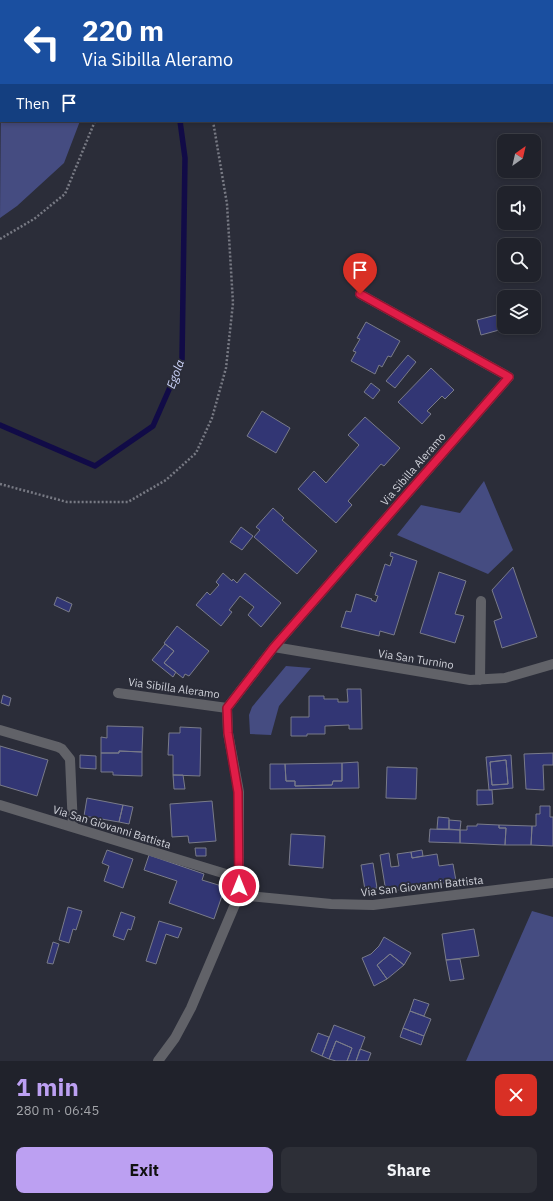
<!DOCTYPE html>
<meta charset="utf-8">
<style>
body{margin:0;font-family:"IBM Plex Sans",sans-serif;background:#2d2f37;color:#f1f3f6;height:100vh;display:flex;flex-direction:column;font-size:15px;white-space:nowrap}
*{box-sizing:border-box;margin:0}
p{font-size:13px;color:#a2a4a9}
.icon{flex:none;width:22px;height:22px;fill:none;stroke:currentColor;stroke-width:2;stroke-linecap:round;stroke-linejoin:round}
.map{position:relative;height:1061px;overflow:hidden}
.details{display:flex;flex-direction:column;background:#20222b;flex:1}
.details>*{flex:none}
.hud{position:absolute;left:0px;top:0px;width:553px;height:122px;box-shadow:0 2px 6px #0003,0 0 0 1px #3d3f47;background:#1a4fa0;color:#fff;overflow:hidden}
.needle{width:26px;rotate:34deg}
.tools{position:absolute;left:497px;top:134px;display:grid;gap:8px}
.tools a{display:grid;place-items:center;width:44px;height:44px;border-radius:8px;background:#20222b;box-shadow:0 2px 6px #0003,0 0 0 1px #3d3f47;font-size:20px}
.pin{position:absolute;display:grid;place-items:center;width:34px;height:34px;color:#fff;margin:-41px -17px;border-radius:50% 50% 50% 0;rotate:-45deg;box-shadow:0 0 4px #0007}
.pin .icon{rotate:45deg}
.me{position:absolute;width:44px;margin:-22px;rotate:0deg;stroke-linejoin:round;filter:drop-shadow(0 0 3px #0008)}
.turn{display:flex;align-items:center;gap:14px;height:84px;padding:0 16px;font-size:18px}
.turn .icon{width:52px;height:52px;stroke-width:2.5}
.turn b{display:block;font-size:28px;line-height:34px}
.then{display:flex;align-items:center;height:38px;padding:0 16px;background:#0003;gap:8px;font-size:15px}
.round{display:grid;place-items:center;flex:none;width:42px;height:42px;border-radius:8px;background:#2d2f37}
.summary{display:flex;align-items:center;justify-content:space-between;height:68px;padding:0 16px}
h1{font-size:24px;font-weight:700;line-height:30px;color:#bca0f2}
.cta{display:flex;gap:8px;margin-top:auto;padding:8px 16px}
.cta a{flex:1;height:46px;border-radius:8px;background:#bca0f2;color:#111;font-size:16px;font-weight:700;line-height:46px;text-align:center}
.cta a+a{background:#2d2f37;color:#f1f3f6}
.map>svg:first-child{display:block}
</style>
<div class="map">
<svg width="553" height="1061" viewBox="0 0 553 1061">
<rect width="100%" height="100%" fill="#2b2d39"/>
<path fill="#454c81" d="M 1,93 L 1,121 L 80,121 L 64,163 L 17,206 L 0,218 Z
M 484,481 L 513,550 L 488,574 L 397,535 L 421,505 L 460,513 Z
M 286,666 L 311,668 L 279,706 L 271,735 L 250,734 L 249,715 L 252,707 Z
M 532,911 L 553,917 L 553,1061 L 466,1061 Z"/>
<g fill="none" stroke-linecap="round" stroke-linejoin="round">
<path stroke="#110b47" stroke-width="5.5" d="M 152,0 L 152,1
M 0,425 L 95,466 L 153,426 L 182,360 L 185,158 L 180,121"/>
</g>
<path fill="#323674" stroke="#797b89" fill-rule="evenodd" d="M 504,313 L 504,327 L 510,327 L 481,335 L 477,320 Z
M 366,322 L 400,341 L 391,357 L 388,356 L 382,367 L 379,365 L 375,374 L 351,361 L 356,352 L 353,351 L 360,339 L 357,338 Z
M 408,355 L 416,362 L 395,388 L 386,381 Z
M 431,368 L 454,390 L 445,399 L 442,396 L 427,411 L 431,414 L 422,424 L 398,402 Z
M 371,383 L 380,390 L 373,399 L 364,392 Z
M 262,411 L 290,428 L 276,453 L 247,436 Z
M 365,417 L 400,448 L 384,466 L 381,464 L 348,501 L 352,505 L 336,523 L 298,489 L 314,471 L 326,483 L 359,445 L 348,435 Z
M 273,508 L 284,518 L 282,520 L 317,551 L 297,574 L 254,537 L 260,530 L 256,527 Z
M 241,527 L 253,536 L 242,550 L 230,542 Z
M 391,552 L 417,561 L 394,635 L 380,631 L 379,636 L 341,627 L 346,611 L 351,612 L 356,594 L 372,599 L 371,600 L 376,602 L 378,596 L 375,595 L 376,592 L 385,564 L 390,566 L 393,557 L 390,556 Z
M 513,567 L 537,637 L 502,648 L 494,621 L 502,618 L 492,590 Z
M 439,572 L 466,581 L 455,614 L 464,616 L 455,643 L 420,633 Z
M 223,573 L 232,581 L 233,579 L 237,583 L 245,573 L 281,603 L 261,627 L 248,615 L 254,607 L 240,596 L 229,610 L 232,612 L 221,626 L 196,605 L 207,592 L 210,595 L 219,585 L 216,582 Z
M 57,597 L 72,604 L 69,612 L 54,605 Z
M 177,626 L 209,651 L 189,676 L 185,674 L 183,678 L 164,663 L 174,651 L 164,643 Z
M 165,644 L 174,651 L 164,663 L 176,672 L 173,677 L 152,660 Z
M 347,689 L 361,689 L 362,729 L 349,729 L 349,725 L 325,726 L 325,734 L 307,734 L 307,736 L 291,736 L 291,717 L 309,717 L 309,696 L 324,696 L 324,699 L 338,699 L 338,702 L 348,702 Z
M 3,695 L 11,698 L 9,706 L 1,703 Z
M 107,726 L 143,727 L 142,752 L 119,751 L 119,753 L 101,753 L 101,737 L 107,738 Z
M 180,727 L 201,728 L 200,776 L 173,775 L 173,755 L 168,755 L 169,733 L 180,733 Z
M 0,746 L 48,760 L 37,796 L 0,785 Z
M 119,751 L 142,752 L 142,776 L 113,775 L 113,772 L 101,772 L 101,753 L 119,753 Z
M 553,753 L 553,765 L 543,765 L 544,790 L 526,789 L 524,754 Z
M 80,755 L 96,756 L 96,769 L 80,768 Z
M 511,755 L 513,788 L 489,790 L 486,757 ZM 506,760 L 508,784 L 492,785 L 490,762 Z
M 506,760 L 508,784 L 492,785 L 490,762 Z
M 358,762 L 359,788 L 270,789 L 270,764 L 285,764 L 286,781 L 295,781 L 295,786 L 332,785 L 333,781 L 342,781 L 342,763 Z
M 342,763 L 342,781 L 333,781 L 332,785 L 295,786 L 295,781 L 286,781 L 285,764 Z
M 387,767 L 417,768 L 416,799 L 386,798 Z
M 173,775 L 183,775 L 185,789 L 174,789 Z
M 477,790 L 492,790 L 493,804 L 477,805 Z
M 87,798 L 123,805 L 119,822 L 84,816 Z
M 212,801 L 216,841 L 189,843 L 188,836 L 172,837 L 170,804 Z
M 123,805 L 133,807 L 129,824 L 119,822 Z
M 540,806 L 550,806 L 550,817 L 553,817 L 553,846 L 531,845 L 532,826 L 536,826 L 536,814 L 540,814 Z
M 438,817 L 449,818 L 449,829 L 437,829 Z
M 449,820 L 461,821 L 460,830 L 449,829 Z
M 477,824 L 499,825 L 499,828 L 506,828 L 505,845 L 460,843 L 460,830 L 467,830 L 467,826 L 477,826 Z
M 499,825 L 532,826 L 531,845 L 505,845 L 506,828 L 499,828 Z
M 430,829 L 460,830 L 460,843 L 429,842 Z
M 291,834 L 325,836 L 323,868 L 289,865 Z
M 195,848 L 206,848 L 206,856 L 196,856 Z
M 107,850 L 133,859 L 123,888 L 104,881 L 109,866 L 102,863 Z
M 422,850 L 423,856 L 412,858 L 411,852 Z
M 411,852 L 412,858 L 437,854 L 439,866 L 453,864 L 456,881 L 386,892 L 380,855 L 389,853 L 391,867 L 399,866 L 397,854 Z
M 149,855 L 204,874 L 202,880 L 225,887 L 214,919 L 169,903 L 177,881 L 144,870 Z
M 373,863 L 377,888 L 365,890 L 361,865 Z
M 68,907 L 82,911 L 76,930 L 73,929 L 69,943 L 59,940 Z
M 121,912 L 135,917 L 131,930 L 128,929 L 124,940 L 113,936 Z
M 159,921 L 182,928 L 178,938 L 166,934 L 156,964 L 146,961 Z
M 474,929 L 479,956 L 446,960 L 442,934 Z
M 384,937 L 411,953 L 404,965 L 390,954 L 377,965 L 387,979 L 374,986 L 362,958 L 371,954 L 379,946 Z
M 53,942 L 59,944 L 53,964 L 47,963 Z
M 390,954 L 404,965 L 387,979 L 377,965 Z
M 460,959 L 464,979 L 450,981 L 446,960 Z
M 414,999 L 429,1004 L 424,1016 L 410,1011 Z
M 410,1011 L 431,1019 L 424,1036 L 403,1028 Z
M 334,1025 L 365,1037 L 356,1061 L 347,1061 L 352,1048 L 336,1041 L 329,1059 L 322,1056 Z
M 403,1028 L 424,1036 L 421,1045 L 400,1037 Z
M 318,1033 L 329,1037 L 322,1056 L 311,1051 Z
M 336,1041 L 352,1048 L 347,1061 L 336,1061 L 329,1059 Z
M 360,1049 L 371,1053 L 368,1061 L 356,1061 Z"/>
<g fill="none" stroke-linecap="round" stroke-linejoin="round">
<path stroke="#787a84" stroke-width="2.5" stroke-dasharray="2 2" stroke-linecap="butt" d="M 75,0 L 76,1
M 187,0 L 188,1
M 0,239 L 34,219 L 65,194 L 95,121
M 0,484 L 67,502 L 128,502 L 166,480 L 196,453 L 212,418 L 226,368 L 233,303 L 227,204 L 213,121"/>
<path stroke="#616268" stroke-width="10" d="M 274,647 L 470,680 L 505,678 L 553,664
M 480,680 L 481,601
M 118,693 L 227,708
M 0,730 L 58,747 L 62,749 L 70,759 L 73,827
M 0,805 L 239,878
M 239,895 L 331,904 L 373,905 L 553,883
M 158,1061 L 175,1038 L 191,1008 L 239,895 L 239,792 L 228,733 L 227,708 L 274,647 L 509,377 L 360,294"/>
</g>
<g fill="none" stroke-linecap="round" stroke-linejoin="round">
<g stroke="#92132f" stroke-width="10">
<path id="route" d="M 239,886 L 238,792 L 228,733 L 227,708 L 274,647 L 509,377 L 360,294"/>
</g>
<use href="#route" stroke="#e11d48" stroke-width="7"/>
</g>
<g text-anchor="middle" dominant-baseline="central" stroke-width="4" stroke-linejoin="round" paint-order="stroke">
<g font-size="11" fill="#d0d2da" stroke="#2b2d39">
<text transform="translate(413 469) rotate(-49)">Via Sibilla Aleramo</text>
<text transform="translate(416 659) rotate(9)">Via San Turnino</text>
<text transform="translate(174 688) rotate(8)">Via Sibilla Aleramo</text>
<text transform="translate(112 827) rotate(17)">Via San Giovanni Battista</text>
<text transform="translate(422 886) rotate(-6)">Via San Giovanni Battista</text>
</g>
<g font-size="12" font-style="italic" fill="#ced5fb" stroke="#2b2d39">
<text transform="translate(175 374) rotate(-70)">Egola</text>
</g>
</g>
</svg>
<div class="tools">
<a><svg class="needle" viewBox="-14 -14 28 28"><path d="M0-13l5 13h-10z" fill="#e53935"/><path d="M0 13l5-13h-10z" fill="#a2a4a9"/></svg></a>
<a><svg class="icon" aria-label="sound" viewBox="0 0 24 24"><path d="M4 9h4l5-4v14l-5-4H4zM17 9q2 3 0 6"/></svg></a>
<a><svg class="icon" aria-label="search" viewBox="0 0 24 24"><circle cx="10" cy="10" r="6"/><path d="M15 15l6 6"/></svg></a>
<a><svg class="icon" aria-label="layers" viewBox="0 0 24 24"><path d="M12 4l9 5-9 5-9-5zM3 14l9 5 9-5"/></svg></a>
</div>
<div class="pin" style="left:360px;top:294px;background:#d93025"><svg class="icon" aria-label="arrive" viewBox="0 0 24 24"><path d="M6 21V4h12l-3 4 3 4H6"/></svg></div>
<svg class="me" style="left:239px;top:886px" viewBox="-20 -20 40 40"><circle r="17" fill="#e11d48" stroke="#fff" stroke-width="3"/><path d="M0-11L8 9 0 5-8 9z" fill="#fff"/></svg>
<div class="hud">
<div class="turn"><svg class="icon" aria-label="left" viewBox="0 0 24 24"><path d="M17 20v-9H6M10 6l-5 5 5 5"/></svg><div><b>220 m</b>Via Sibilla Aleramo</div></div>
<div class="then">Then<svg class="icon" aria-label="arrive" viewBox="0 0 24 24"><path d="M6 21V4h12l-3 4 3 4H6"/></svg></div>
</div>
</div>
<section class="details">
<div class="summary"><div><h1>1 min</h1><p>280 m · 06:45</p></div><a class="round" style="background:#d93025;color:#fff"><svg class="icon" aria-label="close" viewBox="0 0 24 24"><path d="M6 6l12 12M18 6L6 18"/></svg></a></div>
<div class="cta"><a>Exit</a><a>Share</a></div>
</section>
